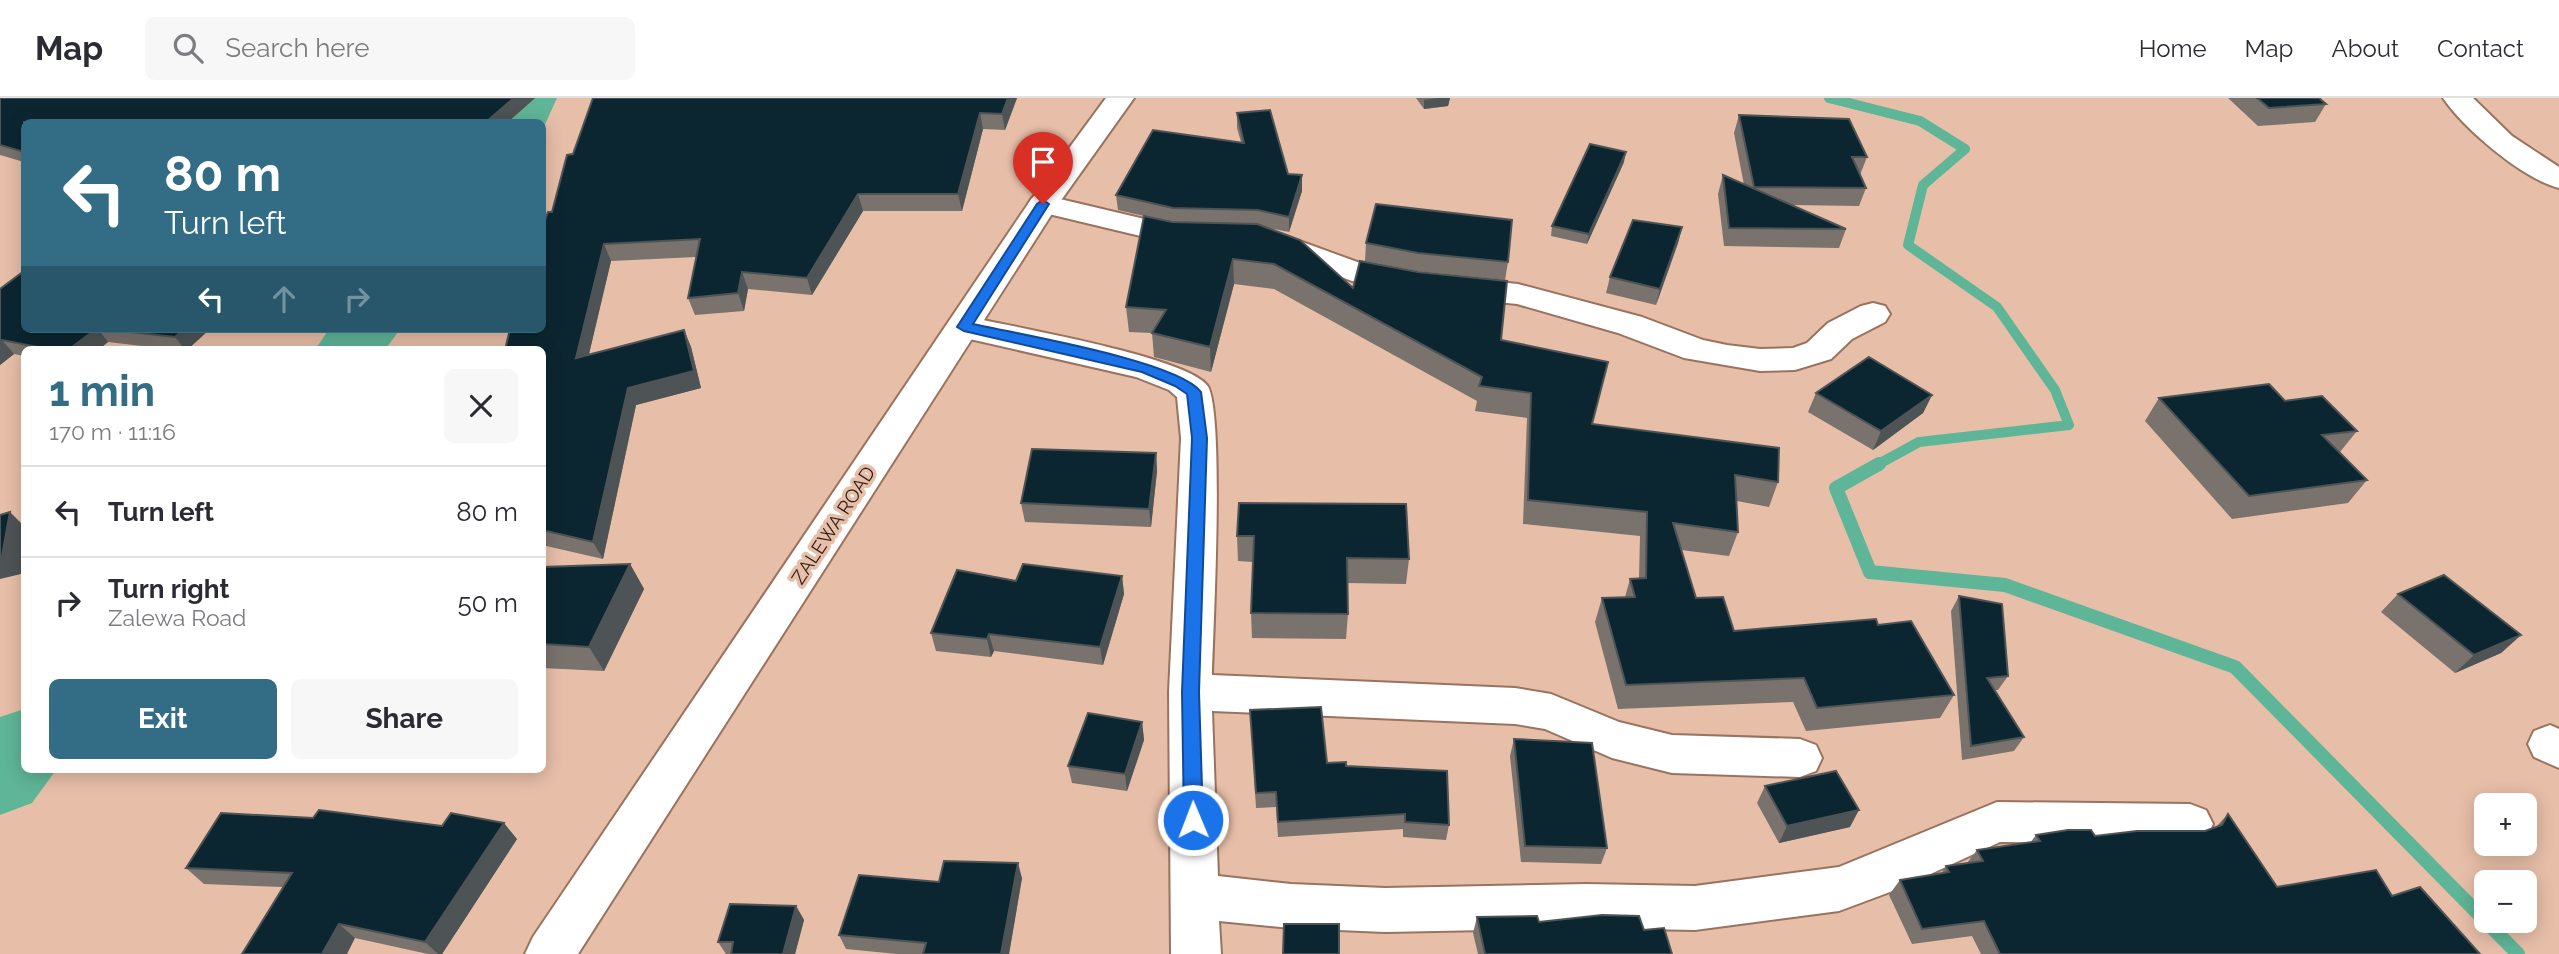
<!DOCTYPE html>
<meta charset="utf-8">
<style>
body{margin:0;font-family:Raleway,sans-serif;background:#f7f7f7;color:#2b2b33;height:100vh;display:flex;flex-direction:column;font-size:26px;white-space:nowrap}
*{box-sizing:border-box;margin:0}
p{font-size:23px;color:#7c7c81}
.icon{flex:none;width:38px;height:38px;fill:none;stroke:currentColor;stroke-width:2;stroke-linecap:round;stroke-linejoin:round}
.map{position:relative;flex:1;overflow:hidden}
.panel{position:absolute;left:21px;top:248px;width:525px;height:427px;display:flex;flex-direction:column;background:#fff;border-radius:10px;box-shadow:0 4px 18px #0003}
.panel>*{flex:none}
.banner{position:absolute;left:21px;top:21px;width:525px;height:214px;border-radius:10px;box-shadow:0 4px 18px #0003;background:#326c85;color:#fff;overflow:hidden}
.buttons{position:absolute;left:2474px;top:695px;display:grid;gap:14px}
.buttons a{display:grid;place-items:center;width:63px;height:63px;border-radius:10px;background:#fff;box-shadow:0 4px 18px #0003;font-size:35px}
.pin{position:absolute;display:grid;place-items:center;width:60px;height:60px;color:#fff;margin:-72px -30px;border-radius:50% 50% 50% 0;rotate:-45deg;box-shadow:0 0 7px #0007}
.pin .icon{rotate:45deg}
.me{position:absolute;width:77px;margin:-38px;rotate:359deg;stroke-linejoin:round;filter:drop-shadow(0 0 5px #0008)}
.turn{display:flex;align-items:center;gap:24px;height:147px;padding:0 28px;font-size:32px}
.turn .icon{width:91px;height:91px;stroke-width:2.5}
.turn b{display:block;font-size:49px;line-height:60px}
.lanes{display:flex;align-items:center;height:66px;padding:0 28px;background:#0003;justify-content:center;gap:35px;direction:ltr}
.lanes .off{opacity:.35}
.round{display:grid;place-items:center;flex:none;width:74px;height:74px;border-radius:10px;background:#f7f7f7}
.summary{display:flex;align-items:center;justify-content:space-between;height:119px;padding:0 28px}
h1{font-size:42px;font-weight:700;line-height:52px;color:#326c85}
.cta{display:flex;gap:14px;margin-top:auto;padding:14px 28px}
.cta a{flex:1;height:80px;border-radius:10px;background:#326c85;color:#fff;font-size:28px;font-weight:700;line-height:80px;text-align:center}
.cta a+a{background:#f7f7f7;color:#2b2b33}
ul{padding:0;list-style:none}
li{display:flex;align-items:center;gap:21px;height:91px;padding:0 28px;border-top:2px solid #e1e1e2}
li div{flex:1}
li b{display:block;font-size:26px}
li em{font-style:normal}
header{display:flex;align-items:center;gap:42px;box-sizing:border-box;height:98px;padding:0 35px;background:#fff;border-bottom:2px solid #e1e1e2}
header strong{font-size:33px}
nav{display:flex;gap:38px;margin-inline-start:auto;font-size:24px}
.search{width:490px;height:63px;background:#f7f7f7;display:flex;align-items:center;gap:18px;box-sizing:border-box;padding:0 24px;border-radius:10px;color:#7c7c81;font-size:26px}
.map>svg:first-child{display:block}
</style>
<header>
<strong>Map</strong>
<div class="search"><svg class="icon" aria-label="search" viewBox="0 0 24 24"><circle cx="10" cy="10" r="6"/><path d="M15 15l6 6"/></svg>Search here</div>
<nav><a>Home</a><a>Map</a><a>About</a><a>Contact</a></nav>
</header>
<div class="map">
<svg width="2559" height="856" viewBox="0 0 2559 856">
<rect width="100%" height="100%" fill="#e7bea8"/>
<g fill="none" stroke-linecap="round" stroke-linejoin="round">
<path stroke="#5fb597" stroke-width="10" d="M 1829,0 L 1920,23 L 1965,51 L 1923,87 L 1908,147 L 1997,209 L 2055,292 L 2069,327 L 1919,344 L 1875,368"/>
<path stroke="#5fb597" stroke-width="14" d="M 1879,366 L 1836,390 L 1870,474 L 2005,487 L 2235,569 L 2518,856"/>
<path fill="#5fb597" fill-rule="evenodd" d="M 501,0 L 557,0 L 542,33 L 542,24 L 492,24 Z
M 329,231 L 400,231 L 385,252 L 315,252 Z
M 24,611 L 24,672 L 56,672 L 32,705 L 0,717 L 0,619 Z"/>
<g stroke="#99735f" stroke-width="4">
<path id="minor" d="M 2443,0 L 2473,0 L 2512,38 L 2559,69 L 2559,90 C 2523,81 2464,31 2443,0 Z
M 1043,97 L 1174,128 L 1203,131 L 1208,138 L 1203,145 L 1174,146 L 1032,112 L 1028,106 L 1032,100 Z
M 1272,133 L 1360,165 L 1416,176 L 1518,186 L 1642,219 L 1703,242 L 1727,247 L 1760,251 L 1793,250 L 1807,245 L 1828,225 L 1861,208 L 1873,205 L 1885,208 L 1890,216 L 1885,224 L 1852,241 L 1831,261 L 1795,272 L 1760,273 L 1684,260 L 1618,235 L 1517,206 L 1416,196 L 1352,183 L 1261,149 L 1256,142 L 1261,135 Z
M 964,218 C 1008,228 1184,258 1207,287 C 1225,309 1213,535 1212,577 L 1515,590 L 1551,596 L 1619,624 L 1672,637 L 1800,641 L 1816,647 L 1822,660 L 1816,673 L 1800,679 L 1672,675 L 1612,660 L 1545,631 L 1515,626 L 1212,613 L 1218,778 L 1291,786 L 1385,790 L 1586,786 L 1695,788 L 1839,769 L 1997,704 L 2190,706 L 2206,712 L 2213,726 L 2206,740 L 2190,746 L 2000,744 L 1898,791 L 1839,813 L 1695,832 L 1586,830 L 1385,834 L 1291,830 L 1219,823 L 1221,856 L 1171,856 L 1169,594 L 1181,340 L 1177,299 L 1169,292 L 1136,279 L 952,237 L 947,229 L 952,221 Z
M 2550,627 L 2559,631 L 2559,670 L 2534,659 L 2528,646 L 2534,633 Z"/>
</g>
<g stroke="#99735f" stroke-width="4">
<path id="highway" d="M 1106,0 L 1134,0 L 1057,108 L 578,856 L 525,856 L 533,839 L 1028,106 Z"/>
</g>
<use href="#minor" fill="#fff" fill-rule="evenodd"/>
<use href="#highway" fill="#fff" fill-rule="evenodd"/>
</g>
<path fill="#7a726c" d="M 0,0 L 535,0 L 508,24 L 24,24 L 24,64 L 0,57 Z
M 593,0 L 1017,0 L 1005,32 L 983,31 L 962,113 L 863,113 L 812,197 L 748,191 L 744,213 L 695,217 L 688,200 L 696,159 L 611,163 L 589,256 L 684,232 L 691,249 L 701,290 L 636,307 L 603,461 L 542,447 L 542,252 L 552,114 Z
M 1416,0 L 1450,0 L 1448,8 L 1424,11 Z
M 2228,0 L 2319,0 L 2326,6 L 2315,24 L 2258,28 Z
M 1237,15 L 1302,93 L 1289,134 L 1264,129 L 1353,190 L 1501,242 L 1608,264 L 1592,326 L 1778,384 L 1769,409 L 1737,403 L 1738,434 L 1729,458 L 1681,452 L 1696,500 L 1734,533 L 1878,527 L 1954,597 L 1940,620 L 1806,633 L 1793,604 L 1618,611 L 1595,524 L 1602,500 L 1625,499 L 1630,481 L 1639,480 L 1640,438 L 1523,426 L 1527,320 L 1475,313 L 1477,303 L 1274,191 L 1234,186 L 1211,274 L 1154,259 L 1152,235 L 1129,234 L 1126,209 L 1144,118 L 1118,112 L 1116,97 L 1241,44 L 1237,30 Z
M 1739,17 L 1867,59 L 1860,77 L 1866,90 L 1859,108 L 1791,107 L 1846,131 L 1839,150 L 1724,148 L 1718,96 L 1723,77 L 1744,87 L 1734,35 Z
M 1624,64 L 1587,146 L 1551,138 L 1552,128 Z
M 1682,129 L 1678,145 L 1656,207 L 1606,195 L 1610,179 Z
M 1366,145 L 1508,164 L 1505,182 L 1416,173 L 1365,163 Z
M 0,191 L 24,231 L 210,231 L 187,252 L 176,252 L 108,244 L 98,252 L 24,252 L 24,258 L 14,256 L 0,267 Z
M 1816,295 L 1932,297 L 1923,315 L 1873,352 L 1808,314 Z
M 2159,300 L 2285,303 L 2357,333 L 2340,354 L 2367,382 L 2348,405 L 2232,421 L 2145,323 Z
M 1156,355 L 1157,373 L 1151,429 L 1025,424 L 1021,405 Z
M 1239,405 L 1409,461 L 1406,486 L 1347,485 L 1348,516 L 1346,541 L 1252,540 L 1251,515 L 1253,464 L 1238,463 L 1237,438 Z
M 630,466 L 644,491 L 604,573 L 542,570 L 542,469 Z
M 1122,478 L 1124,496 L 1103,567 L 994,553 L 991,559 L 936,553 L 931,535 L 1016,483 Z
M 2398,496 L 2521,537 L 2501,555 L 2455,575 L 2381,514 Z
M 1959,498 L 2008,578 L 1998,592 L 1994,592 L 2024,639 L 2014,653 L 1962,662 L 1951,513 Z
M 1250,612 L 1327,665 L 1346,668 L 1449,727 L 1446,742 L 1403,739 L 1403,731 L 1278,739 L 1276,709 L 1256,710 Z
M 1142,624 L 1144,642 L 1127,693 L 1072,685 L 1068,668 Z
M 1514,641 L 1607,750 L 1601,766 L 1521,764 L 1510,658 Z
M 1765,688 L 1850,729 L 1779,745 L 1757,705 Z
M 2228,716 L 2277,789 L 2392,798 L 2480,856 L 1981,856 L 1972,838 L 1912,846 L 1889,797 L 1900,782 L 1941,776 L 1946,768 L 1967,765 L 1977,752 L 2030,745 L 2036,737 L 2095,738 L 2205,733 L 2215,730 Z
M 517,741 L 442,856 L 428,856 L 355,840 L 283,789 L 204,786 L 186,770 Z
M 1022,780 L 1009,856 L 897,856 L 846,851 L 839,837 L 939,784 Z
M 796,808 L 804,822 L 795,856 L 726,856 L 718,844 Z
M 1477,819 L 1644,832 L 1672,856 L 1478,856 L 1473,835 Z"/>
<path fill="#4e5455" d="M 514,0 L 535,0 L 508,24 L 486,24 Z
M 1008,0 L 1017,0 L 1005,32 L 1002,16 Z
M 1438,0 L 1450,0 L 1448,8 L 1424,11 L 1424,2 Z
M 980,15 L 983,31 L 962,113 L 958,96 Z
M 1626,54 L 1624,64 L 1587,146 L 1589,136 Z
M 1302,77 L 1302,93 L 1289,134 L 1289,119 Z
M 858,96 L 863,113 L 812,197 L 807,180 Z
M 1682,129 L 1678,145 L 1656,207 L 1660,191 Z
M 604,146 L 611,163 L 584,277 L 576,260 Z
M 1233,161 L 1234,186 L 1211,274 L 1210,249 Z
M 742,174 L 748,191 L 744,213 L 738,195 Z
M 96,231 L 98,231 L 108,244 L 98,252 L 68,252 Z
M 184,231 L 210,231 L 187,252 L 185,252 L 175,239 Z
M 684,232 L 691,249 L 701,290 L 636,307 L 603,461 L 593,444 L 628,290 Z
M 2,242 L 14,256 L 0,267 L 0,243 Z
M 1932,297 L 1923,315 L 1873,352 L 1881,333 Z
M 1156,355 L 1157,373 L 1151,429 L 1149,411 Z
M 10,414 L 24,428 L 24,456 L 21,476 L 0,481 L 0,458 Z
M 630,466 L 644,491 L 604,573 L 589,549 Z
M 1122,478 L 1124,496 L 1103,567 L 1100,549 Z
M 989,536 L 994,553 L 991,559 L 987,541 Z
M 2521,537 L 2501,555 L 2455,575 L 2474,557 Z
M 1142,624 L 1144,642 L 1127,693 L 1125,676 Z
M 1859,712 L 1850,729 L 1779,745 L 1787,728 Z
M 504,725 L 517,741 L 442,856 L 438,856 L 425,844 Z
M 1018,765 L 1022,780 L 1009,856 L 1001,856 Z
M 796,808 L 804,822 L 795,856 L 783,856 Z
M 339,826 L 355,840 L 347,856 L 322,856 Z"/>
<path fill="#0c2631" stroke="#4e5455" stroke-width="2" d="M 0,0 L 514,0 L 486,24 L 24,24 L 24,54 L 0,47 Z
M 593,0 L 1008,0 L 1002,16 L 980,15 L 958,96 L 858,96 L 807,180 L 742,174 L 738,195 L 688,200 L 700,141 L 604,146 L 576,260 L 684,232 L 694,273 L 628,290 L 593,444 L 542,432 L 542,252 L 505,252 L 510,231 L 542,231 L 542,130 L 548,114 L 552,114 L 567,57 L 573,56 Z
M 2257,0 L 2319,0 L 2326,6 L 2269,10 Z
M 1270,12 L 1288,76 L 1302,77 L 1289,119 L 1258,112 L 1173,110 L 1116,97 L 1153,32 L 1244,45 L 1237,15 Z
M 1739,17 L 1849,21 L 1867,59 L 1852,59 L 1866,90 L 1754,89 Z
M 1590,46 L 1626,54 L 1589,136 L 1552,128 Z
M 1723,77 L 1846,131 L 1729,130 Z
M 1376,106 L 1512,122 L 1508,164 L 1418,155 L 1366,145 Z
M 1144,118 L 1172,124 L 1257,126 L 1300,142 L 1353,190 L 1360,163 L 1418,174 L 1507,183 L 1501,242 L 1608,264 L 1592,326 L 1779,350 L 1778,384 L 1735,377 L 1738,434 L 1673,425 L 1696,500 L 1723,499 L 1734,533 L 1876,521 L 1878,527 L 1911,523 L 1954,597 L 1817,610 L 1804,580 L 1626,587 L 1602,500 L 1635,499 L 1630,481 L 1646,480 L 1647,414 L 1528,402 L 1531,295 L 1479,288 L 1482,279 L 1274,166 L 1233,161 L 1210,249 L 1152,235 L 1166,212 L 1126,209 Z
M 1633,122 L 1682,129 L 1660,191 L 1610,179 Z
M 24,173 L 24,231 L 96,231 L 68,252 L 53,252 L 2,242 L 0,243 L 0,191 Z
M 105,231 L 184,231 L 175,239 Z
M 1869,259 L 1932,297 L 1881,333 L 1816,295 Z
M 2269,286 L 2285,303 L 2322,298 L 2357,333 L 2322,337 L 2367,382 L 2249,398 L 2159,300 Z
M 1032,351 L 1156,355 L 1149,411 L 1021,405 Z
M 1239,405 L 1406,406 L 1409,461 L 1347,460 L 1348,516 L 1251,515 L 1254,438 L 1237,438 Z
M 10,414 L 2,458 L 0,458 L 0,417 Z
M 630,466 L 589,549 L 542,546 L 542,469 Z
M 1023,466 L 1122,478 L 1100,549 L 989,536 L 987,541 L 931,535 L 957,472 L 1016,483 Z
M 2444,477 L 2521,537 L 2474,557 L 2398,496 Z
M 1959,498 L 2002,506 L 2008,578 L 1987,580 L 2024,639 L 1971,648 Z
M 1321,609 L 1327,665 L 1346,664 L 1346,668 L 1447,673 L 1449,727 L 1405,724 L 1405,716 L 1278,724 L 1276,694 L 1256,695 L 1250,612 Z
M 1088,615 L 1142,624 L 1125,676 L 1068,668 Z
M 1514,641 L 1592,645 L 1607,750 L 1525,748 Z
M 1836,673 L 1859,712 L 1787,728 L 1765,688 Z
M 319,712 L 442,728 L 451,715 L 504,725 L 425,844 L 339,826 L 322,856 L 242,856 L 292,775 L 186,770 L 221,715 L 313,720 Z
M 2228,716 L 2277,789 L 2376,772 L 2392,798 L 2420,789 L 2480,856 L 2000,856 L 1984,823 L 1922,831 L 1900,782 L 1949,774 L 1946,768 L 1983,763 L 1977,752 L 2040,743 L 2036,737 L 2068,732 L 2091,732 L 2095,738 L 2137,733 L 2205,733 L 2222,727 Z
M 944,763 L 1018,765 L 1001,856 L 923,856 L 926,845 L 839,837 L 859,777 L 939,784 Z
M 730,806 L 796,808 L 783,856 L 731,856 L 733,844 L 718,844 Z
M 1602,817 L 1639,818 L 1644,832 L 1664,830 L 1672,856 L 1485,856 L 1477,819 L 1537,818 L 1539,824 Z
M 1284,826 L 1339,826 L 1339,856 L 1283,856 Z"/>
<path fill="#1a73e8" stroke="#114b97" stroke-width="2" d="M 1043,102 L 1049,106 L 973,226 C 1017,236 1178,263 1201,294 L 1207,340 L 1199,594 L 1203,722 L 1200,727 L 1193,730 L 1186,727 L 1184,722 L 1182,594 L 1192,340 L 1187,296 L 1175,288 L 1142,274 L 964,233 L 957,229 L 1037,106 Z"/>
<g text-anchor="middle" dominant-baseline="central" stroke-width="7" stroke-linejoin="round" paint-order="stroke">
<g font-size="19" fill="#2d1e15" stroke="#e7bea8">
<text transform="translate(833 427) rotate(-57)">ZALEWA ROAD</text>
</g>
</g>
</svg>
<div class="buttons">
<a>+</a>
<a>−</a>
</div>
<div class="pin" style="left:1043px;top:106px;background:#d93025"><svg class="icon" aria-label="arrive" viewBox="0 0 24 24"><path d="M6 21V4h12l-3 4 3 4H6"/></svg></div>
<svg class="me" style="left:1193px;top:722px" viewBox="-20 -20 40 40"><circle r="17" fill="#1a73e8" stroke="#fff" stroke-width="3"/><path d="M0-11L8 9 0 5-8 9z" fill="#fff"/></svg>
<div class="banner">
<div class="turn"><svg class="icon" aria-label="left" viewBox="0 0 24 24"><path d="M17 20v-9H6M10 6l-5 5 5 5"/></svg><div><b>80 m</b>Turn left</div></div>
<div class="lanes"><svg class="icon" aria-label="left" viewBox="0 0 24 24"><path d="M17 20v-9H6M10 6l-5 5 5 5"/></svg><svg class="icon off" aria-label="ahead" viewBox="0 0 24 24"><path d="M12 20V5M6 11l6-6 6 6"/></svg><svg class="icon off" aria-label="right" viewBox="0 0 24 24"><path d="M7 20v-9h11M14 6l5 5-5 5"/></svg></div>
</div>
<section class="panel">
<div class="summary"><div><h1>1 min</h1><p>170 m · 11:16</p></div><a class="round"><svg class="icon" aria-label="close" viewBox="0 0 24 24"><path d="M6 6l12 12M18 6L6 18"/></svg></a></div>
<ul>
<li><svg class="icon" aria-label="left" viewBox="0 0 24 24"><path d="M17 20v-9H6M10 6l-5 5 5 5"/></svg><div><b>Turn left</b></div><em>80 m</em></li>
<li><svg class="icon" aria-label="right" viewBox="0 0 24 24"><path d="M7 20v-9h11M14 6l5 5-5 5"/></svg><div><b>Turn right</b><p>Zalewa Road</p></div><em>50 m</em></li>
</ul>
<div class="cta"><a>Exit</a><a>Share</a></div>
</section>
</div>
